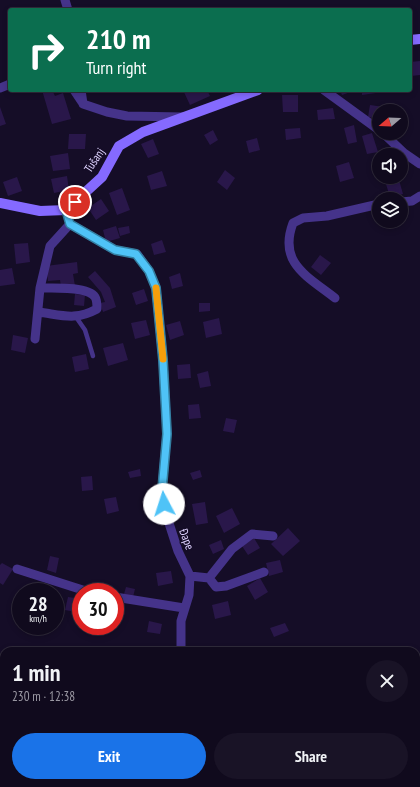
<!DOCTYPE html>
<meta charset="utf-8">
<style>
body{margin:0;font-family:"PT Sans Narrow",sans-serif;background:#191326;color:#f1f3f6;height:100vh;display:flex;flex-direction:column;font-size:15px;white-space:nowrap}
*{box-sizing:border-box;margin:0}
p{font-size:13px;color:#9c9aa4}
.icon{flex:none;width:22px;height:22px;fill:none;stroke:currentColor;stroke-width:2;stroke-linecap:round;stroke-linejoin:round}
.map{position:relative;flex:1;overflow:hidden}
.panel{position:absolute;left:0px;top:647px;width:420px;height:140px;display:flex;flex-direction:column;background:#100a1d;border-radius:12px 12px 0 0;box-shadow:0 2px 6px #0003,0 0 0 1px #302b3b}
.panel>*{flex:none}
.hud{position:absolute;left:8px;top:8px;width:404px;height:84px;border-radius:4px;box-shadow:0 2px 6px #0003,0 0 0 1px #302b3b;background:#0b6e4f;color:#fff;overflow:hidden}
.needle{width:26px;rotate:251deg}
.controls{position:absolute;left:372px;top:104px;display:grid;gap:8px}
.controls a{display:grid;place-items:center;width:36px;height:36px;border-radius:50%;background:#100a1d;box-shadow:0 2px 6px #0003,0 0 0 1px #302b3b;font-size:20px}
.speed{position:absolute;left:12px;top:583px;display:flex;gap:8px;font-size:20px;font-weight:700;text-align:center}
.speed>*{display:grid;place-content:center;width:52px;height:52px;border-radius:50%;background:#100a1d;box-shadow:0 2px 6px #0003,0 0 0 1px #302b3b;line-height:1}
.speed small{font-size:10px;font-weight:400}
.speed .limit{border:6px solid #d22;background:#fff;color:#111}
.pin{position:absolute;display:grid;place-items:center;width:34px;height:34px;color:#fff;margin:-17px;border:2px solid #fff;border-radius:50%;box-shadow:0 1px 4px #0007}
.me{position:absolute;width:44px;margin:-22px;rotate:355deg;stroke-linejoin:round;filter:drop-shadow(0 0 3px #0008)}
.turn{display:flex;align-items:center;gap:14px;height:84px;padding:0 12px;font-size:18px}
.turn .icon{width:52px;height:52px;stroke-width:2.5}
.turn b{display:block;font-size:28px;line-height:34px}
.round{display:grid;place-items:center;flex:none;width:42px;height:42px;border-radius:21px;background:#191326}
.headline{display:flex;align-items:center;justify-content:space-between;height:68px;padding:0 12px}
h1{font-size:24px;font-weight:600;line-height:30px}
.cta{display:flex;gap:8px;margin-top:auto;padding:8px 12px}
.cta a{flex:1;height:46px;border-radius:24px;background:#1a73e8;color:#fff;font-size:16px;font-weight:600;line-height:46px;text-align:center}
.cta a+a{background:#191326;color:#f1f3f6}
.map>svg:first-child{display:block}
</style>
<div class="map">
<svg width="420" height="787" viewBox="0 0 420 787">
<rect width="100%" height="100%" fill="#150d27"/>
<path fill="#29174a" d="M 420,61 L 420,75 L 411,76 L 410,62 Z
M 42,90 L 52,90 L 55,96 L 63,93 L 71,119 L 52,124 Z
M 183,90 L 207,90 L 210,96 L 190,105 Z
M 340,90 L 356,90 L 342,95 Z
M 362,90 L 375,90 L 376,93 L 362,95 Z
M 282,95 L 298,95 L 298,112 L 283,112 Z
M 370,105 L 384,107 L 383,111 L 379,111 L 379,119 L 368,117 Z
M 0,107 L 6,124 L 0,126 Z
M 333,108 L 335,119 L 318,120 L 317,110 Z
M 354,125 L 357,142 L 348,144 L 344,128 Z
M 300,128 L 301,138 L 286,140 L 285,129 Z
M 213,130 L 218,140 L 210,145 L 204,135 Z
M 372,133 L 378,152 L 367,154 L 362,136 Z
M 69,134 L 86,134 L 85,149 L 68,149 Z
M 257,138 L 260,150 L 249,153 L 246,141 Z
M 153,139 L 159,154 L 148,158 L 141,144 Z
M 68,153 L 70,169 L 53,171 L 50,156 Z
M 349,162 L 354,178 L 340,182 L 336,166 Z
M 225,170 L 235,178 L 227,190 L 217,182 Z
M 162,171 L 167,186 L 151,190 L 147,176 Z
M 67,176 L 69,190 L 54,193 L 51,179 Z
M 17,177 L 22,191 L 8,196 L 3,182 Z
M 399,180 L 403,194 L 390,197 L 386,184 Z
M 122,188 L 130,210 L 117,215 L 109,193 Z
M 101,199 L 109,211 L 96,220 L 88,208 Z
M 116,226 L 120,238 L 106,242 L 103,230 Z
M 129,226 L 130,233 L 120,236 L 118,228 Z
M 162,240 L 166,252 L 154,255 L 151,244 Z
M 28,243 L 30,262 L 16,264 L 14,244 Z
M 320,255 L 331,263 L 321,275 L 311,267 Z
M 77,262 L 78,273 L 73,274 L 75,286 L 61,287 L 60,280 L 48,281 L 46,266 Z
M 12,268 L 15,284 L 0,286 L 0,270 Z
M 95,271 L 110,288 L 116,307 L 103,312 L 100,303 L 105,302 L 101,292 L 88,277 Z
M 180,273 L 183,286 L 172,289 L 169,277 Z
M 144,289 L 148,301 L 136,305 L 132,293 Z
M 75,294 L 85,295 L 84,306 L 74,305 Z
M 199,303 L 210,303 L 210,311 L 199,312 Z
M 219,318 L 222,334 L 206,338 L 203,322 Z
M 146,320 L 150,335 L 135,339 L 131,323 Z
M 180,321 L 184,335 L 170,340 L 166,325 Z
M 13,335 L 28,338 L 25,353 L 11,350 Z
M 123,343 L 128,360 L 108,366 L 103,348 Z
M 86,354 L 89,369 L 75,372 L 72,357 Z
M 190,364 L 191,378 L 178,379 L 177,365 Z
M 208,371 L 211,386 L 200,388 L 197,374 Z
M 199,404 L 201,418 L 189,419 L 188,405 Z
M 226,418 L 237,420 L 234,433 L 223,431 Z
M 140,469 L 141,476 L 130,478 L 128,472 Z
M 200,470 L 202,477 L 193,480 L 190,473 Z
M 92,476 L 93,490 L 82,491 L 81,477 Z
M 116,497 L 119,511 L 107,514 L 104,499 Z
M 205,502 L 208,523 L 196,525 L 192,504 Z
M 232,508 L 240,524 L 224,533 L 216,516 Z
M 288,528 L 300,541 L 283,556 L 271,544 Z
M 254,538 L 260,548 L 248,555 L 242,546 Z
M 221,540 L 224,549 L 213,554 L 209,545 Z
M 50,556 L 59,558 L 56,573 L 47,570 Z
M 280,560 L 283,572 L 269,576 L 266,563 Z
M 2,563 L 13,569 L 3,585 L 0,583 L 0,565 Z
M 171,571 L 173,583 L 158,586 L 156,573 Z
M 260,578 L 268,592 L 255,600 L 247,586 Z
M 126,587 L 135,589 L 133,597 L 124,594 Z
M 68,597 L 81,599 L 81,613 L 65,610 Z
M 228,601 L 231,615 L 215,619 L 212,605 Z
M 149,621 L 162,624 L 160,634 L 147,632 Z
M 285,623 L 289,631 L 274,637 L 270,628 Z
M 327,783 L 343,783 L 341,787 L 325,787 Z"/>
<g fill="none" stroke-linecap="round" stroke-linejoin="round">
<path stroke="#45338a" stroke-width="4.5" d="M 76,317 L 85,330 L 93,356"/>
<path stroke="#45338a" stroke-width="9" d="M 65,0 L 68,10
M 0,88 L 10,84
M 74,90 L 82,102
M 81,90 L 83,104 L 107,112 L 127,116 L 183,117
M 324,90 L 379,130
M 383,133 L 404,153 L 420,164
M 401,202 L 412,201 L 420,196
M 70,224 L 115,250 L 137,254 L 149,271 L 156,288 L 163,360 L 167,433 L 162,490 L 167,517 L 178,551 L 190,576 L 189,595 L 181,621 L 181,651
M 335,298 C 307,276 278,263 293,223 L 303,218 L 327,216 L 379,204
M 38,312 C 62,315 75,321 97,309 C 97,305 97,300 95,297 C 88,286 53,288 40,288
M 35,339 L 40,288 L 50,246 L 70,224
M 17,569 L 89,592
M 190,576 L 209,578 L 232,549 L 252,534 L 273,536
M 209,578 L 216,587 L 226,586 L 264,572
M 115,597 L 184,608
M 0,668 L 4,670
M 416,729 L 420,725
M 372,787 L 375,783"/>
<path stroke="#856aff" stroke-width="10" d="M 410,40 L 420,39
M 0,203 L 40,211 L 66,210 L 102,177 L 119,146 L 143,132 L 258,90"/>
</g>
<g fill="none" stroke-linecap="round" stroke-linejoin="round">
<g stroke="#337fa1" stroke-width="10">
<path id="route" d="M 75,202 L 66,210 L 70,224 L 115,250 L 136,254 L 149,271 L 156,288 L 163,360 L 167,434 L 162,490 L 164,504"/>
</g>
<use href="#route" stroke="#4fc3f7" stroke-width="7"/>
<path stroke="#f59e0b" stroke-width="7" d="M 156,288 L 163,359"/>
</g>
<g text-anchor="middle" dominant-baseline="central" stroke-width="3" stroke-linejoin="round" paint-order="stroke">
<g font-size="12" fill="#dfd3ff" stroke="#150d27">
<text transform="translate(94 160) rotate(-56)">Tušanj</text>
<text transform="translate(187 539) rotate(70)">Đape</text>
</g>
</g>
</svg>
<div class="controls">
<a><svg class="needle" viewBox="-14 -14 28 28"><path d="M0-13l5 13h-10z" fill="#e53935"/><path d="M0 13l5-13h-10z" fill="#9c9aa4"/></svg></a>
<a><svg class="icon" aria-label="sound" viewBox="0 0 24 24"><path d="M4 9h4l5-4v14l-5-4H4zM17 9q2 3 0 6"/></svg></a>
<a><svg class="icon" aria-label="layers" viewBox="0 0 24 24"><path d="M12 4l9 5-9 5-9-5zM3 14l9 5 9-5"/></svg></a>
</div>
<div class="speed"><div>28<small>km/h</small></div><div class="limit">30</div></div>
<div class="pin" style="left:75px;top:202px;background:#d93025"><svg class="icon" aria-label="arrive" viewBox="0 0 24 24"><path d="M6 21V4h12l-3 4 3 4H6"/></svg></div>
<svg class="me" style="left:164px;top:504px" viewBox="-20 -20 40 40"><circle r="19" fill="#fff"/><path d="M0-13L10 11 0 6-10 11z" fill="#4fc3f7"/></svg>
<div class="hud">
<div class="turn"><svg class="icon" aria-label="right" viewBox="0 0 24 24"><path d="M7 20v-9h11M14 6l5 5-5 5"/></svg><div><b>210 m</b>Turn right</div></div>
</div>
<section class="panel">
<div class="headline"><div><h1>1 min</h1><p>230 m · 12:38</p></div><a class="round"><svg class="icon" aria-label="close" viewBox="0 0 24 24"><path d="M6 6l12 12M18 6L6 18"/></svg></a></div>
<div class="cta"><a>Exit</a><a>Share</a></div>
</section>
</div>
